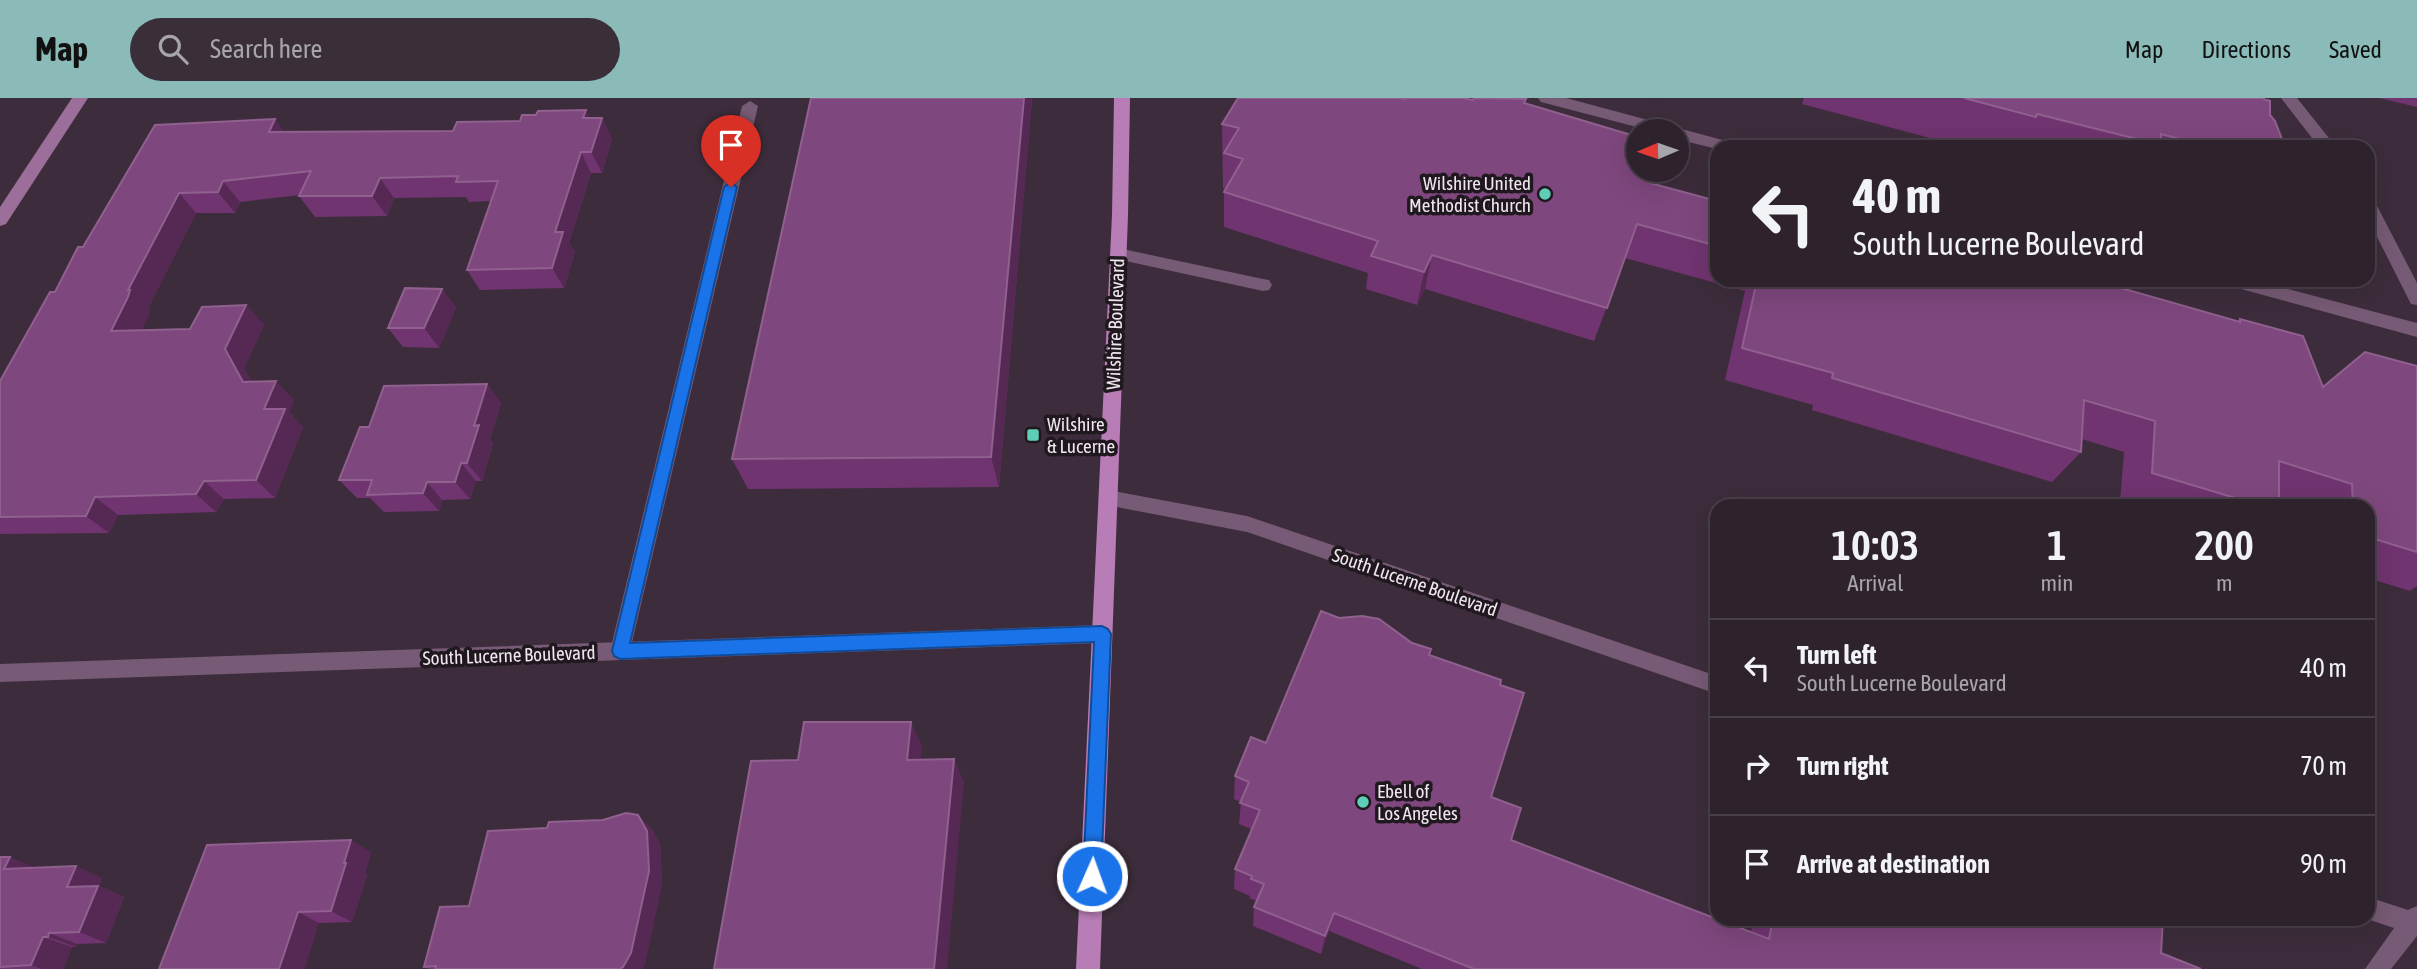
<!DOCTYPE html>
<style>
body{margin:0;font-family:"Asap Condensed",sans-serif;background:#3a2f39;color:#f1f3f6;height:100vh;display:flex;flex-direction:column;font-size:26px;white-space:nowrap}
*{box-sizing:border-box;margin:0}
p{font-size:23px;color:#a7a4aa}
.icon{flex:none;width:38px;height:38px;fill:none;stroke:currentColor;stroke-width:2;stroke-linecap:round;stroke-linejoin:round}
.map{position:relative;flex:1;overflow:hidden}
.sheet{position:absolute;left:1710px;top:401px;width:665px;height:427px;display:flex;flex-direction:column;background:#2e222d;border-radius:21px;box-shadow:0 7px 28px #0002,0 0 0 2px #493f49}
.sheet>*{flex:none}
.banner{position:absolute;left:1710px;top:42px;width:665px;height:147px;border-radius:21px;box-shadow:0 7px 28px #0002,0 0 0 2px #493f49;background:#2e222d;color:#f1f3f6;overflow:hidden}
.needle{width:46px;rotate:268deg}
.controls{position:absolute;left:1626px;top:21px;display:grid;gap:14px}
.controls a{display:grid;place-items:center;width:63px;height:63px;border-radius:50%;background:#2e222d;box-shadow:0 7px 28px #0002,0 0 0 2px #493f49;font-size:35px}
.pin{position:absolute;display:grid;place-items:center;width:60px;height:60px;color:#fff;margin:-72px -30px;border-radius:50% 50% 50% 0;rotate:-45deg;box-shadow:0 0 7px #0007}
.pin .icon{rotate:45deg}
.me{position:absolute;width:77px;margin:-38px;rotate:2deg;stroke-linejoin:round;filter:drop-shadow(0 0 5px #0008)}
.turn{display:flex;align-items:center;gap:24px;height:147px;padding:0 28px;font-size:32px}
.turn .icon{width:91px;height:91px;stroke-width:2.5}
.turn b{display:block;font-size:49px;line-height:60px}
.eta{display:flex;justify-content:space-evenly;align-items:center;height:119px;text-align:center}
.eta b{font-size:42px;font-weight:600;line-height:49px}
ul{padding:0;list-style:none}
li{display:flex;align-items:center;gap:21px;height:98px;padding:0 28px;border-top:2px solid #493f49}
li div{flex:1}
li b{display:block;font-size:26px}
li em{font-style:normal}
header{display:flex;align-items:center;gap:42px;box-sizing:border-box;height:98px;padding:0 35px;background:#8bbbb9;color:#111}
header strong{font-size:33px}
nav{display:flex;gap:38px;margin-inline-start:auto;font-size:24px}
.search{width:490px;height:63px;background:#3a2f39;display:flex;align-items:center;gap:18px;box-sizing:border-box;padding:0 24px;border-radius:38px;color:#a7a4aa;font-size:26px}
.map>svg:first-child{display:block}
</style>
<header>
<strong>Map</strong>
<div class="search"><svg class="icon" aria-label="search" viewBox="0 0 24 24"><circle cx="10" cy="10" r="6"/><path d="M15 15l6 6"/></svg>Search here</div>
<nav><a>Map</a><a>Directions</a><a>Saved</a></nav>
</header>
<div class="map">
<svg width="2417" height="871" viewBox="0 0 2417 871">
<rect width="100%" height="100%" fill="#3d2d3c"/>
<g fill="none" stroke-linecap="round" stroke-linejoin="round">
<path fill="#775a75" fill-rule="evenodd" d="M 750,3 L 758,8 L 630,553 L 627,559 L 620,562 L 613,559 L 610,553 L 742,8 Z
M 1118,150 L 1263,181 L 1269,182 L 1272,187 L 1269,192 L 1263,193 L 1112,160 L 1110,156 Z"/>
<path fill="#775a75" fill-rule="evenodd" d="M 1538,0 L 1566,0 L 1730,44 L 1738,49 L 1717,51 L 1676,41 L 1676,33 L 1652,33 L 1541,4 Z
M 2281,0 L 2297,0 L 2336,49 L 2319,49 Z
M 2368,100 L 2374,102 L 2417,185 L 2417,207 L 2411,206 L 2368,121 Z
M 2222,182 L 2254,182 L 2417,225 L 2417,239 L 2230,188 L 2224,186 Z
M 1108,392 L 1247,418 L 1717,578 L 1717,596 L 1247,434 L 1101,406 L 1099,400 L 1101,394 Z
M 1102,527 L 1109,530 L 1112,536 L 1109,542 L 1102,545 L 0,584 L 0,566 Z
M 2368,799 L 2408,812 L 2417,808 L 2417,838 L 2391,871 L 2365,871 L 2394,830 L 2367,821 Z"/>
<path fill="#9c6e9a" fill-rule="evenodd" d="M 72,0 L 88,0 L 6,126 L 0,128 L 0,109 Z"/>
<path fill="#b87db6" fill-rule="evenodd" d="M 1114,0 L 1130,0 L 1128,117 L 1100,871 L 1076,871 L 1112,117 Z"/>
</g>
<path fill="#703470" d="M 811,0 L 1032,0 L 999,389 L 748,391 L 732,361 Z
M 1804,0 L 2264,0 L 2270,17 L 2285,49 L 1964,49 L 1802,6 Z
M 2379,0 L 2417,0 L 2417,9 Z
M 1405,1 L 1473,2 L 1525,6 L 1650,85 L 1717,103 L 1717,182 L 2093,182 L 2238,224 L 2240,221 L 2323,289 L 2417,268 L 2417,488 L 2410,493 L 2368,480 L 2368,408 L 2290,408 L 2279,404 L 2279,408 L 2129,408 L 2120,405 L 2124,354 L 2082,341 L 2081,354 L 2052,384 L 1812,312 L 1813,307 L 1725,282 L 1745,193 L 1625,160 L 1594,243 L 1425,191 L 1417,207 L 1366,191 L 1368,175 L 1224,129 L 1224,94 L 1226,91 L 1223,90 L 1222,26 Z
M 590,20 L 602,20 L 612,41 L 602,75 L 591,75 L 569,145 L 575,154 L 564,190 L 480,192 L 467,172 L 491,103 L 469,104 L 466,99 L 394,100 L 387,118 L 315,119 L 299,98 L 300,97 L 240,104 L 235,115 L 196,115 L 148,210 L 150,212 L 148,219 L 141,232 L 190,231 L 246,207 L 264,227 L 244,270 L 251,284 L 294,302 L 289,314 L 303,329 L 275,400 L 224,401 L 216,414 L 118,417 L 109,435 L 0,436 L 0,283 L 83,149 L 285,34 L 453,33 Z
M 442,191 L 456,210 L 439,250 L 403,249 L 388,230 Z
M 487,286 L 501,305 L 490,341 L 493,346 L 482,383 L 476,383 L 470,401 L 442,402 L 439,413 L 384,414 L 370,400 L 357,400 L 339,382 L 369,329 Z
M 1429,557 L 1511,742 L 1751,834 L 1753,821 L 2161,821 L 2161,855 L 2201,871 L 1422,871 L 1329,833 L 1321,856 L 1253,828 L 1254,809 L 1257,803 L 1249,800 L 1250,798 L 1234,791 L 1235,771 L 1251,731 L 1239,726 L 1241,704 L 1234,701 L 1235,678 L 1266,645 Z
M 651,730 L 660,746 L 662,785 L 645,865 L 642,871 L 429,871 L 424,869 L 469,808 Z
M 371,754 L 365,775 L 367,777 L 352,824 L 319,825 L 159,871 Z
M 0,759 L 35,770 L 102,780 L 99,788 L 124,799 L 106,845 L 77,846 L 76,849 L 72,849 L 63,871 L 0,871 Z"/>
<path fill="#562955" d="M 1024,0 L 1032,0 L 999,389 L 991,359 Z
M 586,12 L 596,32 L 583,20 Z
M 602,20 L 612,41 L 602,75 L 591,54 Z
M 275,21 L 290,42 L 269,34 Z
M 581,54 L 591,75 L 569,145 L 575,154 L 564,190 L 552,170 L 555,134 Z
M 380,80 L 394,100 L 387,118 L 372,98 Z
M 223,83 L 240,104 L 235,115 L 218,94 Z
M 179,95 L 196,115 L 148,210 L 150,212 L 148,219 L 131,252 L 111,233 L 128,192 Z
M 1432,157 L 1425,191 L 1417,207 L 1424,174 Z
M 442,191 L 456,210 L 439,250 L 424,230 Z
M 246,207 L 264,227 L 244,270 L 262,303 L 243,284 L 225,251 Z
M 276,283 L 294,302 L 289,314 L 303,329 L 275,400 L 256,382 L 264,311 Z
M 487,286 L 501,305 L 490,341 L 493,346 L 482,383 L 467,365 L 474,328 Z
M 461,365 L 476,383 L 470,401 L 455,384 Z
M 204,383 L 224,401 L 216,414 L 196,396 Z
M 427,384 L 442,402 L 439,413 L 423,395 Z
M 95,399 L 118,417 L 109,435 L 86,418 Z
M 911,624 L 922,648 L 918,685 L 907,662 Z
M 954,661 L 964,684 L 947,871 L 934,871 Z
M 638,717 L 651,730 L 660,746 L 662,785 L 645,865 L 642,871 L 620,871 Z
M 351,742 L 371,754 L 365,775 L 367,777 L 352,824 L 331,813 Z
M 10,759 L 38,771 L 4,771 Z
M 76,768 L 102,780 L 99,788 L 124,799 L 106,845 L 79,834 L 67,789 Z
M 298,814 L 319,825 L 305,871 L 279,871 Z
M 1334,815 L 1329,833 L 1321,856 L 1325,838 Z
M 49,835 L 77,846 L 76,849 L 48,839 Z
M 43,839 L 72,849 L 63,871 L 42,871 L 31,867 Z"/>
<path fill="#7e477d" stroke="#90608f" stroke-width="2" d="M 811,0 L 1024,0 L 991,359 L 732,361 Z
M 1238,0 L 1400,0 L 1405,1 L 1405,0 L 1462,0 L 1473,2 L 1474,0 L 1526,1 L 1524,5 L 1638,39 L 1638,72 L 1654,72 L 1650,85 L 1717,103 L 1717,148 L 1637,126 L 1607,210 L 1432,157 L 1424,174 L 1371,158 L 1378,143 L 1224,94 L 1243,61 L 1224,55 L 1239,30 L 1222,26 Z
M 1964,0 L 2264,0 L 2264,1 L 2270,3 L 2270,17 L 2275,23 L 2285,49 L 2210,49 L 2161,36 L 2161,47 L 2037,16 L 2036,19 Z
M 586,12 L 583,20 L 602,20 L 591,54 L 581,54 L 555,134 L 563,134 L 552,170 L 467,172 L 498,83 L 456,84 L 458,78 L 380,80 L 372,98 L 299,98 L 311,73 L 223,83 L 218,94 L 179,95 L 128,192 L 130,192 L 128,199 L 111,233 L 190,231 L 202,209 L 246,207 L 225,251 L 243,284 L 276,283 L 264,311 L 285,311 L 256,382 L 204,383 L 196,396 L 95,399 L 86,418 L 0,419 L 0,283 L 50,194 L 55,194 L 78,149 L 83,149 L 155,27 L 275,21 L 269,34 L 453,33 L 457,24 L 520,23 L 522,17 L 536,17 L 538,13 Z
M 1757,182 L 2093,182 L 2240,224 L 2240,221 L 2303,238 L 2323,289 L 2365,254 L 2417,268 L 2417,454 L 2368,439 L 2368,408 L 2353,408 L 2352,386 L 2279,363 L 2279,408 L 2262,408 L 2152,375 L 2155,323 L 2084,302 L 2081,354 L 1832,280 L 1833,275 L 1742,250 Z
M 405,190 L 442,191 L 424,230 L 388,230 Z
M 487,286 L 474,328 L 479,327 L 467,365 L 461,365 L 455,384 L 427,384 L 423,395 L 367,397 L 372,382 L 339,382 L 360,329 L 369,329 L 384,288 Z
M 1321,513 L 1339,520 L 1362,518 L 1379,521 L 1412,545 L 1431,551 L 1429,557 L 1501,582 L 1500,587 L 1524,595 L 1491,699 L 1521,710 L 1511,742 L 1769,841 L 1773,821 L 2163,821 L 2161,855 L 2201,871 L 1474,871 L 1334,815 L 1325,838 L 1254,809 L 1264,786 L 1251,781 L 1252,778 L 1235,771 L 1260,712 L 1240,705 L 1249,684 L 1235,678 L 1251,639 L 1266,645 Z
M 804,624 L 911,624 L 907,662 L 954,661 L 934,871 L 714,871 L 751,663 L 798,662 Z
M 626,715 L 638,717 L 647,733 L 649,773 L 631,855 L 623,869 L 620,871 L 435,871 L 436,868 L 424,869 L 440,809 L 469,808 L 488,733 L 547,730 L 549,724 L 603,722 Z
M 351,742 L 344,765 L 346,765 L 331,813 L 298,814 L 279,871 L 159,871 L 207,747 Z
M 0,759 L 10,759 L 4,771 L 76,768 L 67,789 L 98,788 L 79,834 L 49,835 L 48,839 L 43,839 L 31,867 L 0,869 Z"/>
<path fill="#1a73e8" stroke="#114b97" stroke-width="2" d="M 731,84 L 737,89 L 630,545 L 1102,528 L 1108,531 L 1111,536 L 1101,778 L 1099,784 L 1092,787 L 1085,784 L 1083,778 L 1094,544 L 620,561 L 614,558 L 612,553 L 724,89 Z"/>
<g fill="#5eceb7" stroke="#20181f" stroke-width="2.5">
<circle cx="1545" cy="96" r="7"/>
<rect x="1026" y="330" width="14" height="14" rx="3.5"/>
<circle cx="1363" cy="704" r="7"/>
</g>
<g text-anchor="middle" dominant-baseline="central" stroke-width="7" stroke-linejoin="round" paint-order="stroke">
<g font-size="19" fill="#f1e6f0" stroke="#20181f" text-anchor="start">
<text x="1531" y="85" text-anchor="end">Wilshire United<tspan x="1531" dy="22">Methodist Church</tspan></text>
<text x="1047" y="326">Wilshire<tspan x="1047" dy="22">&amp; Lucerne</tspan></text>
<text x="1377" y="693">Ebell of<tspan x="1377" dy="22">Los Angeles</tspan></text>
</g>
<g font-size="19" fill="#f1e6f0" stroke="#20181f">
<text transform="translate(1115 226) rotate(-88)">Wilshire Boulevard</text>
<text transform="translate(1415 484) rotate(19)">South Lucerne Boulevard</text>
<text transform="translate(509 557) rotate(-2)">South Lucerne Boulevard</text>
</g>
</g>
</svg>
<div class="controls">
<a><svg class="needle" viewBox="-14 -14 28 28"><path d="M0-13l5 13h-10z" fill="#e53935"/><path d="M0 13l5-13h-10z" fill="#a7a4aa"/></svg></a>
</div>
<div class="pin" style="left:731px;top:89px;background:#d93025"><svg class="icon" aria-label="arrive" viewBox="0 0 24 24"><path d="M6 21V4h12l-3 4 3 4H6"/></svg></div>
<svg class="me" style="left:1092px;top:778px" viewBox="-20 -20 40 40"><circle r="17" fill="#1a73e8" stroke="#fff" stroke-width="3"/><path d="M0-11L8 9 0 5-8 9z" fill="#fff"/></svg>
<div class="banner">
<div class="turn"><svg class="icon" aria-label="left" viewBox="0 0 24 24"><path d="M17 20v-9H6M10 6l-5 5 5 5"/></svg><div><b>40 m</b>South Lucerne Boulevard</div></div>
</div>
<section class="sheet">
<div class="eta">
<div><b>10:03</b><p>Arrival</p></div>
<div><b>1</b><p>min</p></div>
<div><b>200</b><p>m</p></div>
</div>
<ul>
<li><svg class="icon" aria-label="left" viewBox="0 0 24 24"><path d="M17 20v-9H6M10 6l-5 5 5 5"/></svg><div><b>Turn left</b><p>South Lucerne Boulevard</p></div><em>40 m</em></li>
<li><svg class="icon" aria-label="right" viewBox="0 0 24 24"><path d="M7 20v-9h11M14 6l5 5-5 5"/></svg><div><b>Turn right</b></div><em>70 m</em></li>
<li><svg class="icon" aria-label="arrive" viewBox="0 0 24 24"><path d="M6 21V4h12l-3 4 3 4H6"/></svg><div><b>Arrive at destination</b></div><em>90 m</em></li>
</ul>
</section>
</div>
